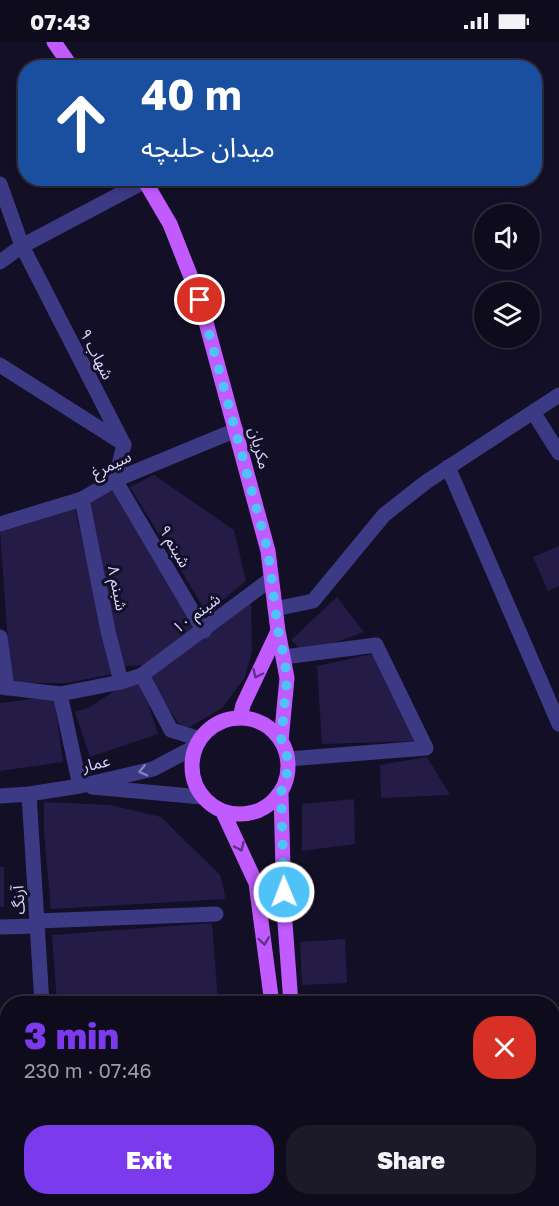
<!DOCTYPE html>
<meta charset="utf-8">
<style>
body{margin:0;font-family:"Golos Text","Noto Sans Arabic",sans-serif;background:#1c1929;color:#f1f3f6;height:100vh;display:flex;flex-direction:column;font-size:22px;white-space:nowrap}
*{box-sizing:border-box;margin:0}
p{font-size:20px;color:#9b9ba3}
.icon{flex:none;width:33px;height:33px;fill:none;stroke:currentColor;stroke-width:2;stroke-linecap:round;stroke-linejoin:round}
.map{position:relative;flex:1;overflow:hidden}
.drawer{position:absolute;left:0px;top:954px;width:560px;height:210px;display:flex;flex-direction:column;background:#0e0b1c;border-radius:24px 24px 0 0;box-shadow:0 3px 9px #0003,0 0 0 2px #2e2b3b}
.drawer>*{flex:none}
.hud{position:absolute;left:18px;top:18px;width:524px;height:126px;border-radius:24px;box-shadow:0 3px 9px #0003,0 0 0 2px #2e2b3b;background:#1a4fa0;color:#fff;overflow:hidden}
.fabs{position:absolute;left:474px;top:162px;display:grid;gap:12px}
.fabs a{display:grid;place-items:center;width:66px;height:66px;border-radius:50%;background:#0e0b1c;box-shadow:0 3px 9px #0003,0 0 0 2px #2e2b3b;font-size:30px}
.pin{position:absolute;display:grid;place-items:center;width:51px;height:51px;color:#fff;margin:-26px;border:3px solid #fff;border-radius:50%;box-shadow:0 2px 6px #0007}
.me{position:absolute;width:66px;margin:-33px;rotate:359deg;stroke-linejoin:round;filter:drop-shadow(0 0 4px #0008)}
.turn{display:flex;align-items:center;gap:21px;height:126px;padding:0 24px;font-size:27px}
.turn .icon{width:78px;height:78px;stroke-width:2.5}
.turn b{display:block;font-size:42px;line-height:51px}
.round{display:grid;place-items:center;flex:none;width:63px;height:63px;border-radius:24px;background:#1c1929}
.summary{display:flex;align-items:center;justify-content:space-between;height:102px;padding:0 24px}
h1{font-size:36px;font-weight:800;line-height:45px;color:#7c3aed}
.cta{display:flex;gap:12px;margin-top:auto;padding:12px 24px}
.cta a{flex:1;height:69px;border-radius:24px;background:#7c3aed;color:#fff;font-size:24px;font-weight:800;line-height:69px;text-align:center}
.cta a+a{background:#1c1929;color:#f1f3f6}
.status{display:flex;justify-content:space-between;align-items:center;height:42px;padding:0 30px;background:#0e0b1c;direction:ltr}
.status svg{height:16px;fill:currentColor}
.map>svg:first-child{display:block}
</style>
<div class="status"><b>07:43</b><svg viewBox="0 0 49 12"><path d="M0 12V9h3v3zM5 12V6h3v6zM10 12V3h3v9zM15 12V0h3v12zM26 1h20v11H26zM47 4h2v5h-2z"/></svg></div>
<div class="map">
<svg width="559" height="1164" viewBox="0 0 559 1164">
<rect width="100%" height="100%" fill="#130f26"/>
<path fill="#241b47" d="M 154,433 L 234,488 L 246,539 L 207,571 L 130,445 Z
M 114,444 L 198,586 L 147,623 L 121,624 L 87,463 Z
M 75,467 L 113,632 L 67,641 L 11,641 L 0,490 Z
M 559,504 L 559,544 L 548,549 L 533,515 Z
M 337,555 L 364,590 L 322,605 L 308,616 L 291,598 Z
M 251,558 L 252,609 L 245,635 L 222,666 L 188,686 L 179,682 L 144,631 Z
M 377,611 L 417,699 L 322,702 L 317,624 Z
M 141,640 L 158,692 L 90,715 L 75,670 L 90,665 L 114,649 Z
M 54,654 L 63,720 L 0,729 L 0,661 Z
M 427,715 L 450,753 L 381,756 L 380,723 Z
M 354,757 L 355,802 L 302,809 L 302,762 Z
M 44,760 L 110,763 L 161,775 L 220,833 L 226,857 L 51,867 L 44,789 Z
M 0,825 L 4,825 L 4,865 L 0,865 Z
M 212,881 L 218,959 L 185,962 L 57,962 L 52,893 Z
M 345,897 L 347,941 L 302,943 L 300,900 Z
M 0,1030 L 8,1030 L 8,1063 L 0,1063 Z
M 0,1080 L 8,1080 L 8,1113 L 0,1113 Z
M 0,1146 L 8,1146 L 8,1156 L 32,1156 L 32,1164 L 0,1164 Z
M 55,1156 L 220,1156 L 221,1164 L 55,1164 Z"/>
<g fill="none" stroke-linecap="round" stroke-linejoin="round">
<path stroke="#3d3a85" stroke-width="15" d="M 0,142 L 22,204 L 124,403 L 115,438 L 204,589
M 0,220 L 22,204 L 145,139
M 0,323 L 124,402
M 533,370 L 559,411
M 448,425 L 559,682
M 82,457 L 108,589 L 121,640
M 0,482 L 82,457 L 115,438 L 236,388
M 275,567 L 313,559 L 384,473 L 426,440 L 559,353
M 0,595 L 7,646
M 284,615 L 376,603 L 426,706 L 288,717
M 142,633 L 171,688 L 200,697
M 0,645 L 60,652 L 121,640 L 142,633 L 271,537
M 60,652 L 80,744
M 92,745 L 202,755
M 29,752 L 42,962
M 0,754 L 29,752 L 80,744 L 153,727 L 195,705
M 37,879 L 216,872
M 0,885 L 37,884
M 0,1017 L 8,1017
M 0,1129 L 8,1129
M 48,1164 L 48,1156"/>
<path stroke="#c25bff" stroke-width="15" d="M 54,0 L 72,26
M 143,136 L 170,182 L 200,258 L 268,509 L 278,589 L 287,636 L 281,699
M192 724a48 48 0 1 1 96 0a48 48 0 1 1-96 0Z
M 240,676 L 243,663 L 278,589
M 281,750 L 284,867 L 291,962
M 223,770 L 256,841 L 272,962
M 287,1156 L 288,1164
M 307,1156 L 307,1164"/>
</g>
<defs><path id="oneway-chevron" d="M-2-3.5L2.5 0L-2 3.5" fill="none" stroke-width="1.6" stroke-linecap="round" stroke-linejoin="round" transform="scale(1.5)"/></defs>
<g stroke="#623188">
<use href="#oneway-chevron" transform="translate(257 632) rotate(115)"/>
<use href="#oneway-chevron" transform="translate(240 805) rotate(65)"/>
<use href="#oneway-chevron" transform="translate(264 899) rotate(82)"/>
</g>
<use stroke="#837fbc" href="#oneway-chevron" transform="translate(143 729) rotate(167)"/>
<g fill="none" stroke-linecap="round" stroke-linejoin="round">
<path stroke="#4fc3f7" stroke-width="10" stroke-dasharray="0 18" d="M 200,258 L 268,509 L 278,588 L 284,615 L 287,636 L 281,699 L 288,717 L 288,728 L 281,750 L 284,850"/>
</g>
<g text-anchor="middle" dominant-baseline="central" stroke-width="6" stroke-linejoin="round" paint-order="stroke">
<g font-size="16" fill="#d9d4ff" stroke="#130f26">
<text transform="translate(97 312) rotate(63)">شهاب ۹</text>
<text transform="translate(260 406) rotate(75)">مکریان</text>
<text transform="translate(111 422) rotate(-26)">سیمرغ</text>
<text transform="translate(175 504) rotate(60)">شبنم ۹</text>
<text transform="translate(118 546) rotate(79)">شبنم ۸</text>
<text transform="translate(196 571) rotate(-37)">شبنم ۱۰</text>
<text transform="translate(96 721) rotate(-13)">عمار</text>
<text transform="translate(18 858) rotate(-93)">آرنگ</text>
</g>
</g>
</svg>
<div class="fabs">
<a><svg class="icon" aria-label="sound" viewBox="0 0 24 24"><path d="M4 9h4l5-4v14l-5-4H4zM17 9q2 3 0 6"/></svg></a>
<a><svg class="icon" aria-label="layers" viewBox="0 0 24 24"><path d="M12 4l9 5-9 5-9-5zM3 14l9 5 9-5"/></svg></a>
</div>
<div class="pin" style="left:200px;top:258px;background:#d93025"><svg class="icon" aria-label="arrive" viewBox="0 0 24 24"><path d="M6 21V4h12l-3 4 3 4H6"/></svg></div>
<svg class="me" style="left:284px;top:850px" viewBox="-20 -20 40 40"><circle r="17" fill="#4fc3f7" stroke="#fff" stroke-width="3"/><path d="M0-11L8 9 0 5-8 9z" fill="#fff"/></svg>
<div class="hud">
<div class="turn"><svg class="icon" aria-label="ahead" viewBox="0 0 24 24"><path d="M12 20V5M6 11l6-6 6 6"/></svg><div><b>40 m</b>میدان حلبچه</div></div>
</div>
<section class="drawer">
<div class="summary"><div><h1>3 min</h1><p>230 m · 07:46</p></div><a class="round" style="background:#d93025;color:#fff"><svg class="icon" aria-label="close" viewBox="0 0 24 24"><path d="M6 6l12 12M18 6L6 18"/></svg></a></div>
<div class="cta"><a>Exit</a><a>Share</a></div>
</section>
</div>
